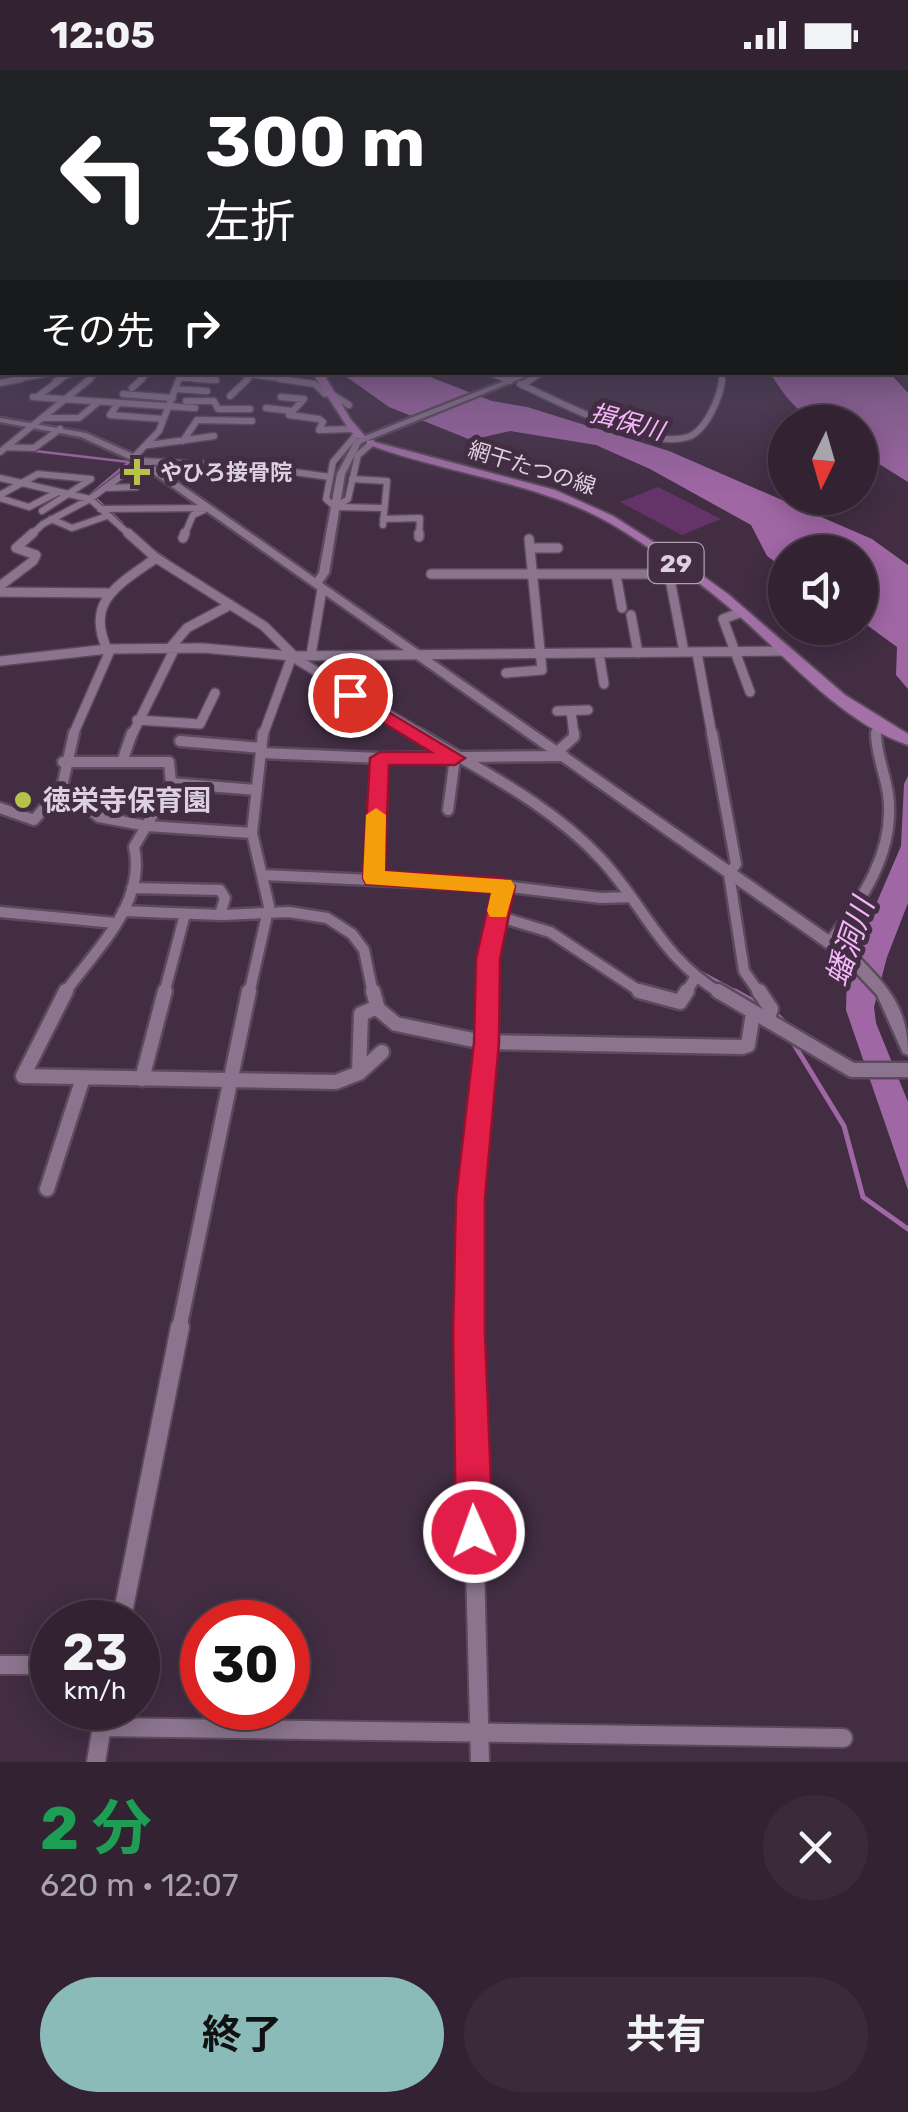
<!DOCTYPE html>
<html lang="ja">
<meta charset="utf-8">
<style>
body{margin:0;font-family:Rubik,"Noto Sans JP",sans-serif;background:#3a2a3a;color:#f1f3f6;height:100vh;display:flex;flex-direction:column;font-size:38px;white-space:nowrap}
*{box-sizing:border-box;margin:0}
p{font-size:32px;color:#a8a4ac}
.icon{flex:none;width:55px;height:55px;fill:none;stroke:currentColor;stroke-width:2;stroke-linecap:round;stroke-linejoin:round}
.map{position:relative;height:1692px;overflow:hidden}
.side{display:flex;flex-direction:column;background:#322232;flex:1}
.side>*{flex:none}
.guide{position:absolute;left:0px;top:0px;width:910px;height:305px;box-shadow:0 5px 25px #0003,0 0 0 2px #4d3f4d;background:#202124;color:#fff;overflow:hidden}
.needle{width:65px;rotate:185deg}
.controls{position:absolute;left:768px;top:335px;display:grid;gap:20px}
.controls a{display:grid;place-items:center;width:110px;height:110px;border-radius:50%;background:#322232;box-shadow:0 5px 25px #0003,0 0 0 2px #4d3f4d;font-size:50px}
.speed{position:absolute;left:30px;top:1530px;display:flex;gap:20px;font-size:50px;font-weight:700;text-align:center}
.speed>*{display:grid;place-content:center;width:130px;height:130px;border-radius:50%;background:#322232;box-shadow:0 5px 25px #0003,0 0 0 2px #4d3f4d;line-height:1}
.speed small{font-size:25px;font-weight:400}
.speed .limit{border:15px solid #d22;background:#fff;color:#111}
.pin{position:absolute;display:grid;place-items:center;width:85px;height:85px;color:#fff;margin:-42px;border:5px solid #fff;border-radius:50%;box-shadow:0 2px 10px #0007}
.me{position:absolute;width:110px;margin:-55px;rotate:358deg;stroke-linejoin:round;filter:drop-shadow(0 0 8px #0008)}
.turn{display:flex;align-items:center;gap:35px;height:210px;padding:0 40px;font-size:45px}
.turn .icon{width:130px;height:130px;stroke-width:2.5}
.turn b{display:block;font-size:70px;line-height:85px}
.then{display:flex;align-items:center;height:95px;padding:0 40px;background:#0003;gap:20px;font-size:38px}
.round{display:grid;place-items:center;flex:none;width:105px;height:105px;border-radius:52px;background:#3a2a3a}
.summary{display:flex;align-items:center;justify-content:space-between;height:170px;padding:0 40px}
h1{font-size:60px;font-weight:700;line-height:75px;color:#1e9e55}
.action{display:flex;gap:20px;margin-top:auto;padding:20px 40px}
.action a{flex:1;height:115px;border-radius:60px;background:#8bbbb9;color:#111;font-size:40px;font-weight:700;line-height:115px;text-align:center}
.action a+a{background:#3a2a3a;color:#f1f3f6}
.status{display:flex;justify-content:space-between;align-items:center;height:70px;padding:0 50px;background:#322232;direction:ltr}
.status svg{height:28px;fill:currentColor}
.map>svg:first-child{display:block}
</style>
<div class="status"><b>12:05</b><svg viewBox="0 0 49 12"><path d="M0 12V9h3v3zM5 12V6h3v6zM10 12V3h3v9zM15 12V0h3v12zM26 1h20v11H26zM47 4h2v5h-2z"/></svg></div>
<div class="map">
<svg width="908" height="1692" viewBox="0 0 908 1692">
<rect width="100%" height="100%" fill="#422d43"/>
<path fill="#643468" d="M 658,417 L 721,449 L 682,465 L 620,432 Z"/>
<path fill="#a067a5" d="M 341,303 L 420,303 L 492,331 L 527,337 L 669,381 L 872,469 L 908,495 L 908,619 L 896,605 L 897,577 L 860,550 L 860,482 L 785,482 L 785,499 L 767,486 L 751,455 L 650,399 L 596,375 L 510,361 L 471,370 L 389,337 Z
M 770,303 L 890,303 L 908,323 L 908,412 L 860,382 L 860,352 C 808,352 799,348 770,303 Z
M 908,706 L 908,833 L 887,887 L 874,937 L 876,953 L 908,1032 L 908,1120 L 846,940 L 847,902 L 901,776 L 904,714 Z"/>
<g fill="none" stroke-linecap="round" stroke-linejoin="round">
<path stroke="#a067a5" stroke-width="2.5" d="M 35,381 L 129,392 L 91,424 L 122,453
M 152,479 L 181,499
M 306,589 L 323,601"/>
<path stroke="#a067a5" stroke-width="4" d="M 609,791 L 666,867
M 696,900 L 740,924"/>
<path stroke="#a067a5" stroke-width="5" d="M 735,921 L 762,936
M 775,943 L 789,957
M 792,971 L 844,1056 L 863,1127 L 908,1159"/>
<g stroke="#5b4a5c" stroke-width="8">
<path id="minor-far5" d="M 231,302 L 297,311
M 486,302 L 510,311
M 721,302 L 722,311
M 179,308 L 216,310
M 507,310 L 522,302
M 8,311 L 57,302
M 55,311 L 75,302
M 86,311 L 98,302
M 139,311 L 149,302
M 178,311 L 182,302
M 245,311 L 255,302
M 528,311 L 543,302"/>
</g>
<g stroke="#5b4a5c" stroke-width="9">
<path id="minor-far4" d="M 196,309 L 216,310
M 280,309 L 315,314 L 325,324
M 504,309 L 510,311
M 0,313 L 21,309
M 520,314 C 558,331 648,380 688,367 C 706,361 721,326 722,309
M 522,315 L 532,309
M 132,318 L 142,309
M 175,319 L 207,321
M 123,324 L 173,328
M 230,326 L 248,309
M 335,326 L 349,335
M 33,327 L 195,338
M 37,327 L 61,309
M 281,327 L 304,329 L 289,345 L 319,349 L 323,352 L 319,360 L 352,359
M 186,331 L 214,331 L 218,339 L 250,339
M 117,335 L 110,345 L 163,349
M 266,338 L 292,341
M 44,348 L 79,348 L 96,334
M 357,364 L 333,392 L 326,429 L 335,437 L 384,438
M 183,371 L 197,350 L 252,351
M 149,375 L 214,366
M 6,377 L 34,378 L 60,359
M 0,382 L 90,309
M 134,387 L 159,361 L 179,309
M 0,408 L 90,429 L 131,466
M 352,409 L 387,411 L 383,455
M 105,418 L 136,417
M 0,425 L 38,404 L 91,409 L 42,441
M 0,428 L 29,437 L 58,422
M 339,435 L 348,429 L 358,385 L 372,373
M 100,439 L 208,438
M 51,449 L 72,458 L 107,446
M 383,449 L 420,448 L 419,466
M 30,466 L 43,454 L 90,429 L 141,391 L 258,397 L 330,407
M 184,466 L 193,445 L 204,440"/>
</g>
<g stroke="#5b4a5c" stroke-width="12">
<path id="minor-far3" d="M 128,463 L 156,488 L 264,556 L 299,591 L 423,665
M 419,467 L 419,463
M 183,468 L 185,463
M 530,478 L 558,478
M 677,494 L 669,504 L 684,582
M 431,504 L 669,504
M 616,505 L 622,538
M 0,516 L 33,491 L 36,485 L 16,478 L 33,463
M 0,522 L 107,523
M 742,542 L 723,549 L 750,622
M 631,545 L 638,583
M 170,578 L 187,558 L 230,535
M 697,583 L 712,665
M 599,584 L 604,614
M 311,585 L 322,519
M 0,591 L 108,579 L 203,578 L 292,586 L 786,581
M 506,603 L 542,600 L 529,469
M 557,641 L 588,640
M 571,641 L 574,665
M 137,650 L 200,654 L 215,623
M 73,665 L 109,583 C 83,532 118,515 156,488
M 132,665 L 175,578
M 263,665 L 292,586
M 876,665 L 878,655"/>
</g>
<g stroke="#5b4a5c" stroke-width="15">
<path id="minor-far2" d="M 74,663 L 62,717 L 99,747 L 147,756 L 252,763
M 418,663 C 480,700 551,735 601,789 C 646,838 661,888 722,924
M 712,663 L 736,794 L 729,804 L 744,901 L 760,924
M 180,671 L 262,678
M 557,682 L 574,667 L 574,663
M 262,683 L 380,688 L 564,686
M 123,689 L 132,663
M 63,692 L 169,692 L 171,713 L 134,777 C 147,834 94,881 64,924
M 171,713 L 257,720
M 0,738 L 34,750 L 62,717
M 448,740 L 455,688
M 263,805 L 503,816 L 601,828 L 631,827
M 374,808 L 380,688
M 132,818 L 220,820 L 225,828 L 220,845
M 123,841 L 222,845 L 289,842 L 327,848 L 352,864 L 364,880 L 373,924
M 0,842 L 115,853
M 497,846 L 550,862 L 644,924
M 829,873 C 862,829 896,782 888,724 C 885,703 876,684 876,663
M 164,924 L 185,844
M 249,924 L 269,836 L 252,763 L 263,663
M 488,924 L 488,889 L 503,816
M 685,924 L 695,908"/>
</g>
<g stroke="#5b4a5c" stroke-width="19">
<path id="minor-far1" d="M 66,921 L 23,1006 L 336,1012 L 359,1003 L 382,982
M 373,921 L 378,939 L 396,954 L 483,972 L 742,977 L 748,975 L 753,943
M 639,921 L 680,932 L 687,921
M 718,921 L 852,1000 L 908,1000
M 759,921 L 771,939 L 767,950
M 359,1003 L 361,944 L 375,938
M 142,1009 L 165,921
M 47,1119 L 83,1008
M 179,1259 L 249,921
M 469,1259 L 471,1128 L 487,973 L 488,921"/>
</g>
<g stroke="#5b4a5c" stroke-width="22">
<path id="minor" d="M 469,1257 L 480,1692
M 121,1552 L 180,1257
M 0,1595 L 52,1595
M 102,1657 L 843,1668
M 96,1692 L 105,1638"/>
</g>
<g stroke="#5b4a5c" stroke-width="5">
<path id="tertiary" d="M 0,264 L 2,264 L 2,268 L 0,268 Z
M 527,302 L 537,302 L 361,373 L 345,404 L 329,503 L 322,513 L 855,883 C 887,916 908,936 908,985 L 903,983 L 877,925 L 845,891 L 138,393 L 81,367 L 0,352 L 0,348 L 86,363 L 144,389 L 315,508 L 319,503 L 337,404 L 355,370 Z"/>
</g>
<g stroke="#5b4a5c" stroke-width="4">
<path id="primary" d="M 0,212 L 2,212 L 2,221 L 0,221 Z
M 312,302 L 321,302 L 326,308 L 351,350 L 365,366 L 363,368 L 357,368 L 350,361 Z
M 367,370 L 555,420 L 613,446 L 680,489 L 729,525 L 845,625 L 908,664 L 908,675 C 841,652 790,590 738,545 C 702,513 661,485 620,459 C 543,411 451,406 367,374 Z"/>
</g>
<use href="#minor-far5" stroke="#8c748e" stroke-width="5"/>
<use href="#minor-far4" stroke="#8c748e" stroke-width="6"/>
<use href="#minor-far3" stroke="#8c748e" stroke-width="9"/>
<use href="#minor-far2" stroke="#8c748e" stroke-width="10"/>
<use href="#minor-far1" stroke="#8c748e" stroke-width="14"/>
<use href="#minor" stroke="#8c748e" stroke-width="18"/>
<use href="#tertiary" fill="#8c748e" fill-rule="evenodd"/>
<use href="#primary" fill="#a370a7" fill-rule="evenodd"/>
</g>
<linearGradient id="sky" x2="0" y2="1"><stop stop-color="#241925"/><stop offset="0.45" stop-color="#544c66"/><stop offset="1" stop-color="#544c66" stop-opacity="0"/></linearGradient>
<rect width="908" height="428" fill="url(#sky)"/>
<path fill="#e11d48" stroke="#92132f" stroke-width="2.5" d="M 350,619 L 465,688 L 455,695 L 389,695 L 385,801 L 504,808 L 515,816 L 500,889 L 499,973 L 485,1128 L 485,1264 L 493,1462 L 487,1475 L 474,1480 L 462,1475 L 456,1462 L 453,1264 L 456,1128 L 474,973 L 476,889 L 491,823 L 366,814 L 363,808 L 370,688 L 380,682 L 431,682 L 344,629 L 341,625 Z"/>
<path fill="#f59e0b" d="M 376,738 L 386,745 L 385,801 L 511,810 L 515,816 L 506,847 L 490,847 L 487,841 L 491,823 L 366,814 L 363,808 L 366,745 Z"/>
<g fill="#b6c249" stroke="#422d43" stroke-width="4">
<path d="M132 387h10v10h10v10h-10v10h-10v-10h-10v-10h10z"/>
<circle cx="23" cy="730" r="10"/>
</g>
<g text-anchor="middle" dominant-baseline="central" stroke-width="10" stroke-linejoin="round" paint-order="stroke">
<g font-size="22" fill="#ded1df" stroke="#422d43">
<text transform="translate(532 398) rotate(17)">網干たつの線</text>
</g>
<g font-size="22" font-weight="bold" fill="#ded1df" stroke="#422d43" text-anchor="start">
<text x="160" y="402">やひろ接骨院</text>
</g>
<g font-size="25" font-style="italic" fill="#f5b6fa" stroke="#422d43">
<text transform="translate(627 352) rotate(15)">揖保川</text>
</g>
<rect fill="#422d43" stroke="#afa0b0" stroke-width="2.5" x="648.5" y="473" width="55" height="40" rx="8"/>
<g font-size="25" font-weight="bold" fill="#ded1df">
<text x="676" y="493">29</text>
</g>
<g font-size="28" font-weight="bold" fill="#ded1df" stroke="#422d43" text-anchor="start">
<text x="43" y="730">徳栄寺保育園</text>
</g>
<g font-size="30" font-style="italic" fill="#f5b6fa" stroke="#422d43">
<text transform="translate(850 872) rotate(-71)">蟠洞川</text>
</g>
</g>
</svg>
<div class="controls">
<a><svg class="needle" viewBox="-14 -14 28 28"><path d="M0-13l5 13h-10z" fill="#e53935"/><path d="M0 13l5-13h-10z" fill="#a8a4ac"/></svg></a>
<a><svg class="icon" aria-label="sound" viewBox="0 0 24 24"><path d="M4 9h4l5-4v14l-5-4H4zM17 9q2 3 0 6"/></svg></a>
</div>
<div class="speed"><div>23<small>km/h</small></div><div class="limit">30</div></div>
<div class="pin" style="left:350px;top:625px;background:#d93025"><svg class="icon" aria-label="arrive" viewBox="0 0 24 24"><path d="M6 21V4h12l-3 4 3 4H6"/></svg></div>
<svg class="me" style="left:474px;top:1462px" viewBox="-20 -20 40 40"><circle r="17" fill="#e11d48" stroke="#fff" stroke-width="3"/><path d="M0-11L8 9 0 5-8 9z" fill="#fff"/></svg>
<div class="guide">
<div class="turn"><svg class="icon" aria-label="left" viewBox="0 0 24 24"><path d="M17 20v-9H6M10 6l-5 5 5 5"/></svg><div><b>300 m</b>左折</div></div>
<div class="then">その先<svg class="icon" aria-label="right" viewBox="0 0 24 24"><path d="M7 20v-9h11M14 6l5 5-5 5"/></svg></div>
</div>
</div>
<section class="side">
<div class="summary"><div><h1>2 分</h1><p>620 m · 12:07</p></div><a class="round"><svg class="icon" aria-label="close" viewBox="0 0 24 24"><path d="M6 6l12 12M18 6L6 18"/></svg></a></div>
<div class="action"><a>終了</a><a>共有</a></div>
</section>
